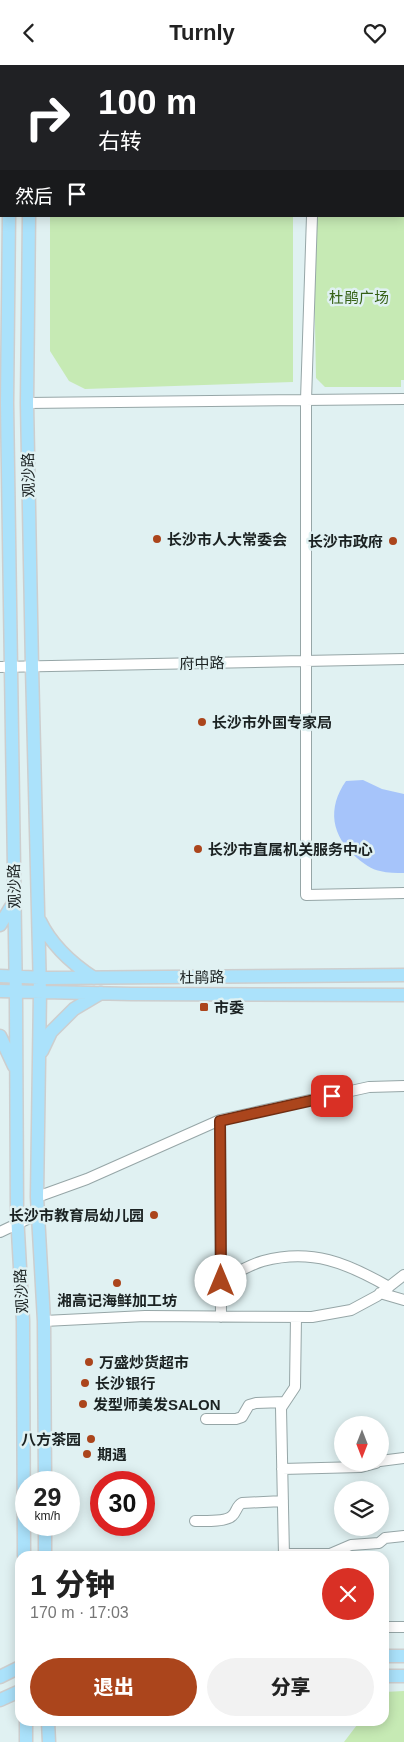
<!DOCTYPE html>
<html lang="zh">
<meta charset="utf-8">
<style>
body{margin:0;font-family:Arial,"Noto Sans SC",sans-serif;background:#f2f2f2;color:#222;height:100vh;display:flex;flex-direction:column;font-size:19px;white-space:nowrap}
*{box-sizing:border-box;margin:0}
p{font-size:16px;color:#767676}
.icon{flex:none;width:28px;height:28px;fill:none;stroke:currentColor;stroke-width:2;stroke-linecap:round;stroke-linejoin:round}
.map{position:relative;flex:1;overflow:hidden}
.sheet{position:absolute;left:15px;top:1486px;width:374px;height:175px;display:flex;flex-direction:column;background:#fff;border-radius:15px;box-shadow:0 2px 12px #0003}
.sheet>*{flex:none}
.banner{position:absolute;left:0px;top:0px;width:405px;height:152px;box-shadow:0 2px 12px #0003;background:#202124;color:#fff;overflow:hidden}
.needle{width:32px;rotate:180deg}
.fabs{position:absolute;left:334px;top:1351px;display:grid;gap:10px}
.fabs a{display:grid;place-items:center;width:55px;height:55px;border-radius:50%;background:#fff;box-shadow:0 2px 12px #0003;font-size:25px}
.speed{position:absolute;left:15px;top:1406px;display:flex;gap:10px;font-size:25px;font-weight:700;text-align:center}
.speed>*{display:grid;place-content:center;width:65px;height:65px;border-radius:50%;background:#fff;box-shadow:0 2px 12px #0003;line-height:1}
.speed small{font-size:12px;font-weight:400}
.speed .limit{border:8px solid #d22;background:#fff;color:#111}
.pin{position:absolute;display:grid;place-items:center;width:42px;height:42px;color:#fff;margin:-21px;border-radius:10px;box-shadow:0 2px 8px #0006}
.me{position:absolute;width:55px;margin:-28px;rotate:0deg;stroke-linejoin:round;filter:drop-shadow(0 0 4px #0008)}
.turn{display:flex;align-items:center;gap:18px;height:105px;padding:0 15px;font-size:22px}
.turn .icon{width:65px;height:65px;stroke-width:2.5}
.turn b{display:block;font-size:35px;line-height:42px}
.then{display:flex;align-items:center;height:48px;padding:0 15px;background:#0003;gap:10px;font-size:19px}
.round{display:grid;place-items:center;flex:none;width:52px;height:52px;border-radius:26px;background:#f2f2f2}
.overview{display:flex;align-items:center;justify-content:space-between;height:85px;padding:0 15px}
h1{font-size:30px;font-weight:800;line-height:38px}
.primary-button{display:flex;gap:10px;margin-top:auto;padding:10px 15px}
.primary-button a{flex:1;height:58px;border-radius:30px;background:#ab451c;color:#fff;font-size:20px;font-weight:800;line-height:58px;text-align:center}
.primary-button a+a{background:#f2f2f2;color:#222}
header{display:flex;justify-content:space-between;align-items:center;height:65px;padding:0 15px;background:#fff;font-size:22px;font-weight:800}
.map>svg:first-child{display:block}
</style>
<header><svg class="icon" aria-label="back" viewBox="0 0 24 24"><path d="M15 5l-7 7 7 7"/></svg>Turnly<svg class="icon" aria-label="heart" viewBox="0 0 24 24"><path d="M12 20l-8-8c-3-5 5-10 8-4 3-6 11-1 8 4z"/></svg></header>
<div class="map">
<svg width="404" height="1677" viewBox="0 0 404 1677">
<rect width="100%" height="100%" fill="#e0f1f2"/>
<path fill="#c6eab4" d="M 404,122 L 404,315 L 401,315 L 401,322 L 325,322 L 316,313 L 313,151 L 404,151 Z
M 50,151 L 293,151 L 293,317 L 85,324 L 69,316 L 50,286 Z
M 404,1626 L 404,1677 L 344,1677 L 360,1656 L 384,1656 L 384,1627 Z"/>
<path fill="#a6c4fa" d="M 363,715 L 382,724 L 404,729 L 404,808 C 396,808 388,808 380,806 C 372,805 363,798 357,793 C 331,771 327,743 346,716 Z"/>
<g fill="none" stroke-linecap="round" stroke-linejoin="round">
<g stroke="#96a6a7" stroke-width="12">
<path id="minor" d="M 0,61 L 1,61
M 312,151 L 306,335 L 306,830 L 404,828
M 27,338 L 404,334
M 0,602 L 404,594
M 220,1055 L 221,1252
M 37,1132 L 87,1114 L 220,1055 L 369,1022 L 404,1021
M 0,1167 L 38,1149
M 221,1216 C 234,1209 249,1200 263,1196 C 312,1183 347,1198 389,1222
M 380,1228 L 404,1235
M 44,1256 L 145,1251 L 312,1252 L 351,1245 L 377,1231 L 404,1210
M 206,1354 L 236,1354 L 242,1352 L 249,1340 L 256,1338 L 285,1337
M 380,1396 L 404,1393
M 282,1404 L 361,1402 L 376,1398
M 195,1456 C 204,1456 226,1457 232,1451 C 237,1447 236,1441 242,1438 L 283,1436
M 284,1489 L 330,1489 L 351,1480 L 379,1478 L 385,1473 L 404,1471
M 284,1491 L 281,1343 L 295,1322 L 296,1252
M 384,1562 L 404,1562"/>
</g>
<g stroke="#cdcece" stroke-width="15">
<path id="major" d="M 9,151 L 7,338 L 16,937 L 17,1149 L 23,1256 L 24,1491
M 29,151 L 27,338 L 32,602 L 40,927 L 37,1132 L 44,1256 L 45,1418
M 40,856 C 52,881 71,898 94,913
M 0,860 L 14,837
M 0,911 L 45,913 L 404,910
M 0,926 L 131,929 L 404,930
M 0,971 L 14,1001
M 42,986 L 51,967 L 74,944 L 101,928
M 45,1460 L 45,1491
M 384,1591 L 404,1591
M 384,1611 L 404,1611
M 0,1612 L 20,1602
M 0,1635 L 20,1626
M 26,1656 L 26,1677
M 48,1656 L 49,1677"/>
</g>
<g stroke="#cdcece" stroke-width="18">
<path id="highway" d="M 0,34 L 1,34"/>
</g>
<use href="#minor" stroke="#fff" stroke-width="10"/>
<use href="#major" stroke="#abe2fb" stroke-width="12"/>
<use href="#highway" stroke="#73cef9" stroke-width="15"/>
</g>
<g fill="none" stroke-linecap="round" stroke-linejoin="round">
<g stroke="#6f2d12" stroke-width="12">
<path id="route" d="M 221,1216 L 220,1056 L 332,1031"/>
</g>
<use href="#route" stroke="#ab451c" stroke-width="9"/>
</g>
<g fill="#ab451c" stroke="#e0f1f2" stroke-width="2">
<circle cx="157" cy="474" r="5"/>
<circle cx="393" cy="476" r="5"/>
<circle cx="202" cy="657" r="5"/>
<circle cx="198" cy="784" r="5"/>
<rect x="199" y="937" width="10" height="10" rx="2.5"/>
<circle cx="154" cy="1150" r="5"/>
<circle cx="117" cy="1218" r="5"/>
<circle cx="89" cy="1297" r="5"/>
<circle cx="85" cy="1318" r="5"/>
<circle cx="83" cy="1339" r="5"/>
<circle cx="91" cy="1374" r="5"/>
<circle cx="87" cy="1389" r="5"/>
</g>
<g text-anchor="middle" dominant-baseline="central" stroke-width="5" stroke-linejoin="round" paint-order="stroke">
<g font-size="15" fill="#356116" stroke="#e0f1f2">
<text x="359" y="232">杜鹃广场</text>
</g>
<g font-size="15" fill="#1b2222" stroke="#e0f1f2">
<text transform="translate(28 410) rotate(-91)">观沙路</text>
<text transform="translate(202 598) rotate(-1)">府中路</text>
<text transform="translate(14 821) rotate(-91)">观沙路</text>
<text transform="translate(202 912) rotate(-1)">杜鹃路</text>
<text transform="translate(21 1226) rotate(-93)">观沙路</text>
</g>
<g font-size="15" font-weight="bold" fill="#1b2222" stroke="#e0f1f2" text-anchor="start">
<text x="167" y="474">长沙市人大常委会</text>
<text x="383" y="476" text-anchor="end">长沙市政府</text>
<text x="212" y="657">长沙市外国专家局</text>
<text x="208" y="784">长沙市直属机关服务中心</text>
<text x="214" y="942">市委</text>
<text x="144" y="1150" text-anchor="end">长沙市教育局幼儿园</text>
<text x="117" y="1235" text-anchor="middle">湘高记海鲜加工坊</text>
<text x="99" y="1297">万盛炒货超市</text>
<text x="95" y="1318">长沙银行</text>
<text x="93" y="1339">发型师美发SALON</text>
<text x="81" y="1374" text-anchor="end">八方茶园</text>
<text x="97" y="1389">期遇</text>
</g>
</g>
</svg>
<div class="fabs">
<a><svg class="needle" viewBox="-14 -14 28 28"><path d="M0-13l5 13h-10z" fill="#e53935"/><path d="M0 13l5-13h-10z" fill="#767676"/></svg></a>
<a><svg class="icon" aria-label="layers" viewBox="0 0 24 24"><path d="M12 4l9 5-9 5-9-5zM3 14l9 5 9-5"/></svg></a>
</div>
<div class="speed"><div>29<small>km/h</small></div><div class="limit">30</div></div>
<div class="pin" style="left:332px;top:1031px;background:#d93025"><svg class="icon" aria-label="arrive" viewBox="0 0 24 24"><path d="M6 21V4h12l-3 4 3 4H6"/></svg></div>
<svg class="me" style="left:221px;top:1216px" viewBox="-20 -20 40 40"><circle r="19" fill="#fff"/><path d="M0-13L10 11 0 6-10 11z" fill="#ab451c"/></svg>
<div class="banner">
<div class="turn"><svg class="icon" aria-label="right" viewBox="0 0 24 24"><path d="M7 20v-9h11M14 6l5 5-5 5"/></svg><div><b>100 m</b>右转</div></div>
<div class="then">然后<svg class="icon" aria-label="arrive" viewBox="0 0 24 24"><path d="M6 21V4h12l-3 4 3 4H6"/></svg></div>
</div>
<section class="sheet">
<div class="overview"><div><h1>1 分钟</h1><p>170 m · 17:03</p></div><a class="round" style="background:#d93025;color:#fff"><svg class="icon" aria-label="close" viewBox="0 0 24 24"><path d="M6 6l12 12M18 6L6 18"/></svg></a></div>
<div class="primary-button"><a>退出</a><a>分享</a></div>
</section>
</div>
